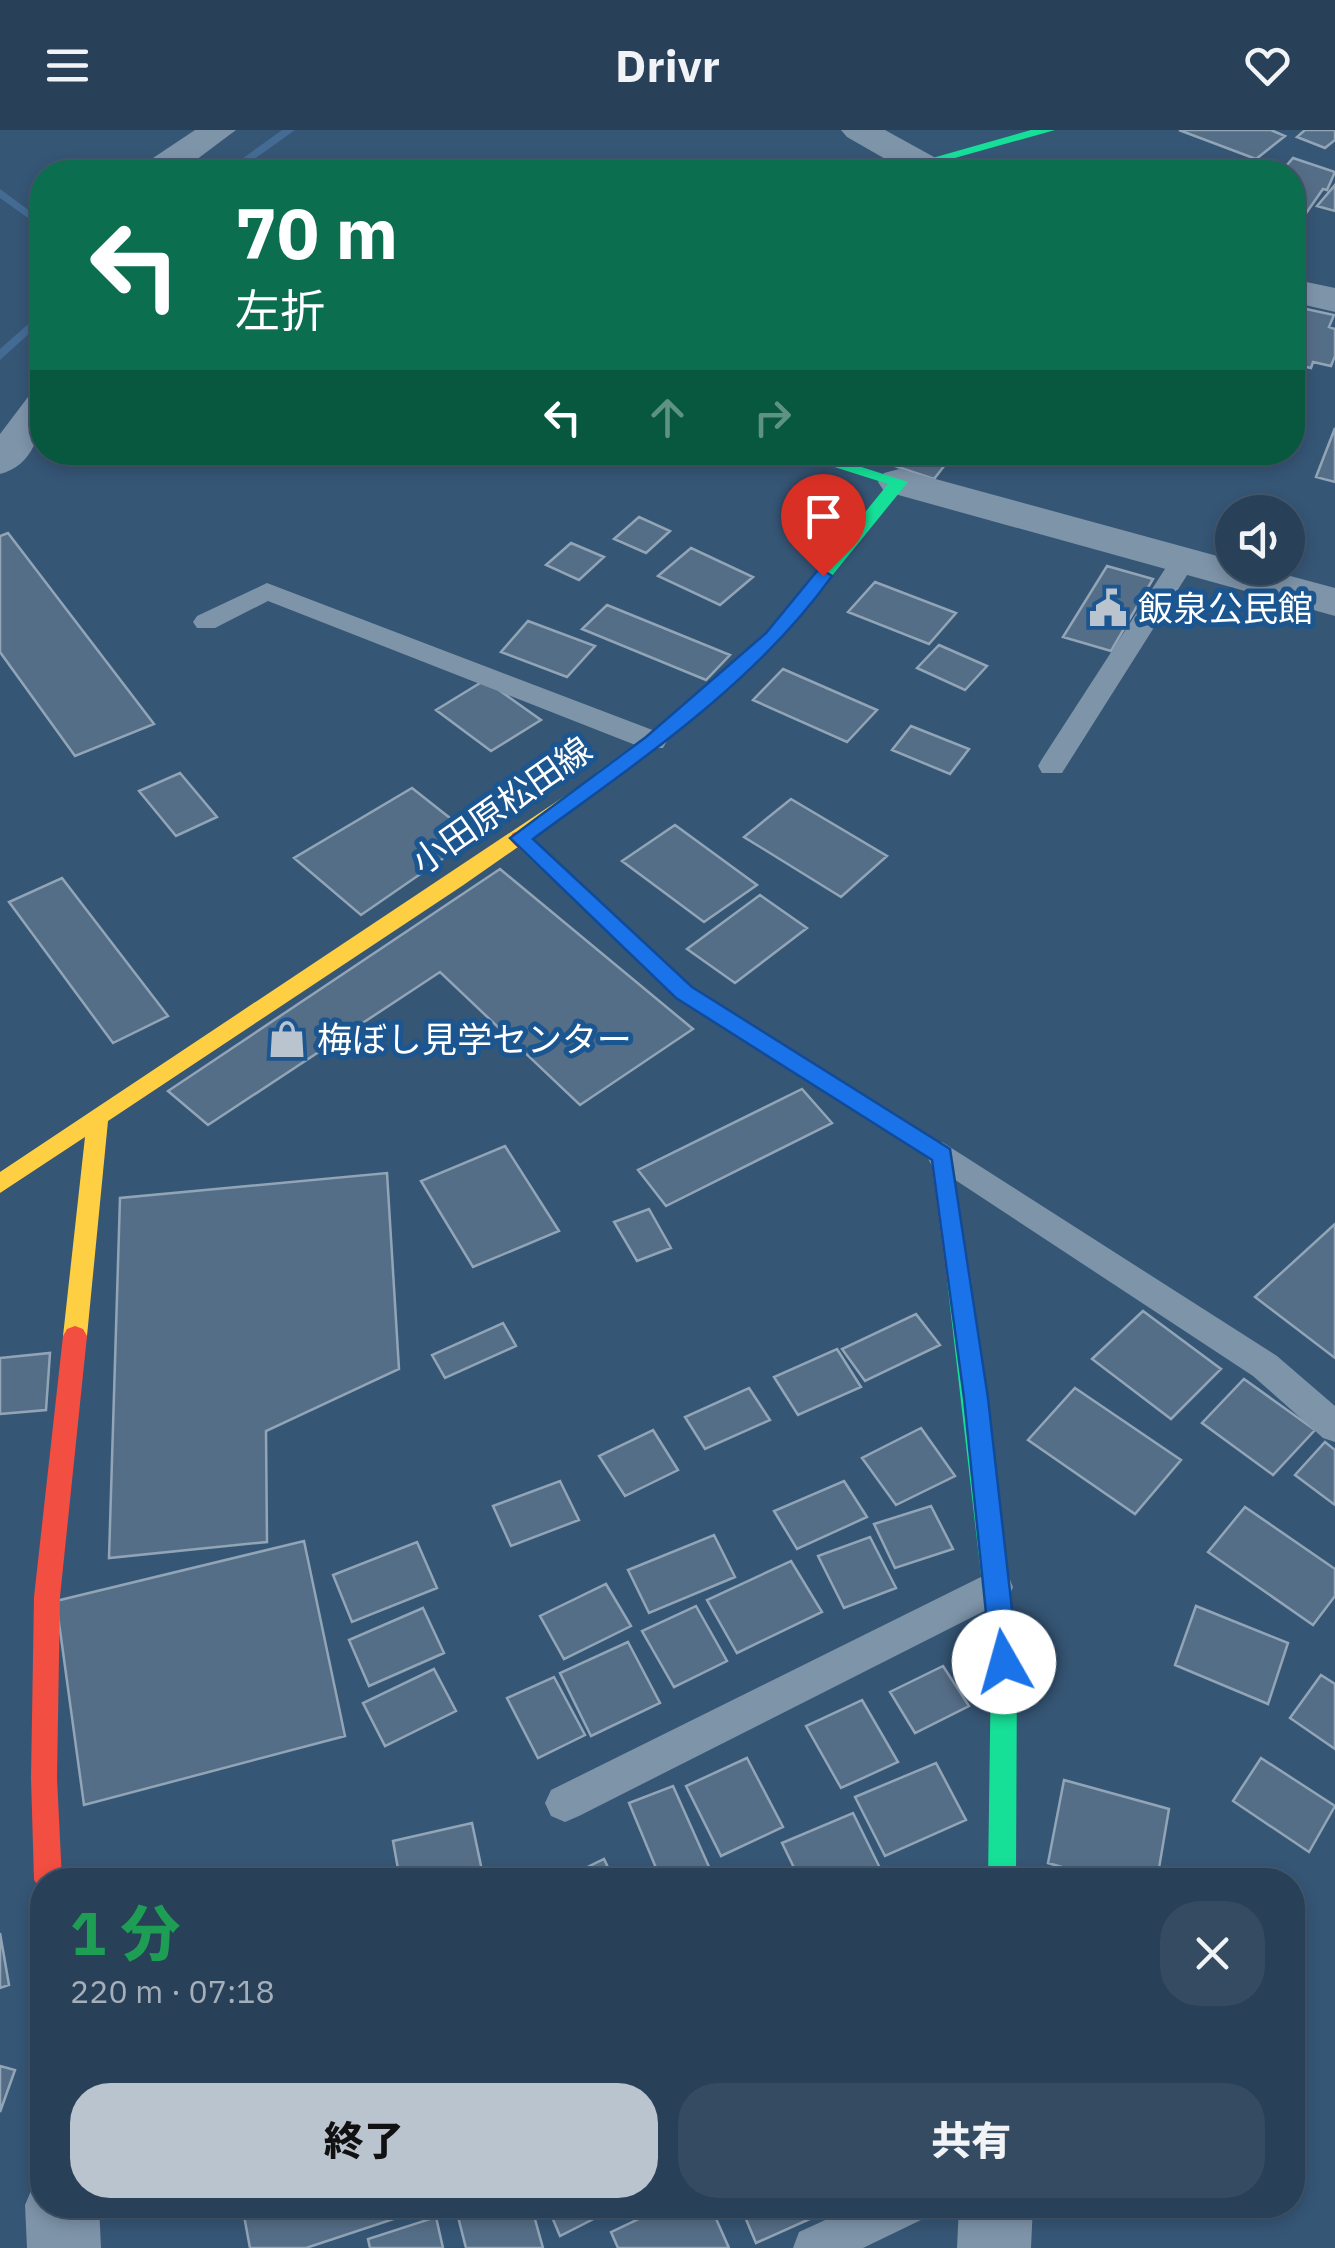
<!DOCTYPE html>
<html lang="ja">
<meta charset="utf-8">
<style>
body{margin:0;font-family:"IBM Plex Sans","Noto Sans JP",sans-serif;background:#344b61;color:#f1f3f6;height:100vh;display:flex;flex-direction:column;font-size:38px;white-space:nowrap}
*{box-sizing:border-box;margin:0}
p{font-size:32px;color:#a5afba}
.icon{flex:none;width:55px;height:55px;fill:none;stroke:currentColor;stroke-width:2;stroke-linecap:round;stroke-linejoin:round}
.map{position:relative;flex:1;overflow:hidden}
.drawer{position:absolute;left:30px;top:1738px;width:1275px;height:350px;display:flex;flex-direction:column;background:#284058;border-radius:40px;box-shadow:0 5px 15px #0003,0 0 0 2px #44596e}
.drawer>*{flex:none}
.guide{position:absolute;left:30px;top:30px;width:1275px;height:305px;border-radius:40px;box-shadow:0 5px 15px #0003,0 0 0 2px #44596e;background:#0b6e4f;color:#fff;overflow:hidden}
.buttons{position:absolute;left:1215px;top:365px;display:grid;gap:20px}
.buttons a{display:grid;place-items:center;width:90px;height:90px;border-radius:50%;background:#284058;box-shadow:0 5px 15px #0003,0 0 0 2px #44596e;font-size:50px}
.pin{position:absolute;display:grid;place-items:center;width:85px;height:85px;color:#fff;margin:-102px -42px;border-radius:50% 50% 50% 0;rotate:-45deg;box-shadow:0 0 10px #0007}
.pin .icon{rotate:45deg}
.me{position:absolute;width:110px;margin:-55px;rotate:353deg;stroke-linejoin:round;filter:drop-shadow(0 0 8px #0008)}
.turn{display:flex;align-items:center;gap:35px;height:210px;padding:0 40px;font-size:45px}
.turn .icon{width:130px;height:130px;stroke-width:2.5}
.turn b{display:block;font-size:70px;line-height:85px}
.lanes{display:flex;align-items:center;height:95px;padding:0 40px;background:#0003;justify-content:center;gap:50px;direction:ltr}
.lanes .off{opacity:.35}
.round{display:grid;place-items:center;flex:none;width:105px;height:105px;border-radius:40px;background:#344b61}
.summary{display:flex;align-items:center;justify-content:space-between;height:170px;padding:0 40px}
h1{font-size:60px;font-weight:800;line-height:75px;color:#1e9e55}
.cta{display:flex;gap:20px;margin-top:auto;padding:20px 40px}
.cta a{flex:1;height:115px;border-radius:40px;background:#b9c4cf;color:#111;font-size:40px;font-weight:800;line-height:115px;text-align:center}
.cta a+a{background:#344b61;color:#f1f3f6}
header{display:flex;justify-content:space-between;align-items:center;height:130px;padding:0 40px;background:#284058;font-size:45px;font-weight:800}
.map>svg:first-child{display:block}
</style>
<header><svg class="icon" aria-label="menu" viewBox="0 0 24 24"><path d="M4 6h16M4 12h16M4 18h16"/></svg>Drivr<svg class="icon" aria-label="heart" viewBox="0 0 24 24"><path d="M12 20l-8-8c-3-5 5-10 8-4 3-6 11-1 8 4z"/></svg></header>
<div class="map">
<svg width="1335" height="2118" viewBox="0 0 1335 2118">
<rect width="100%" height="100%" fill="#365676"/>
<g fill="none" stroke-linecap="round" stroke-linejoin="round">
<path fill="#436b94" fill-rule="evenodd" d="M 282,0 L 295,0 L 236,42 L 224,42 Z
M 0,59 L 42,90 L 42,98 L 0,68 Z
M 42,182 L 42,192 L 0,230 L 0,219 Z"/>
</g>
<path fill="#556e87" stroke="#92a5b7" stroke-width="2.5" d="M 1179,0 L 1271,0 L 1285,6 L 1256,29 Z
M 1305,0 L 1335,0 L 1335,10 L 1325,18 L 1297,7 Z
M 1293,28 L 1335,42 L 1327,60 L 1323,59 L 1302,89 L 1292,85 L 1292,42 L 1281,42 Z
M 1335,55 L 1335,81 L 1317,76 Z
M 1292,176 L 1334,185 L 1329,197 L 1335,199 L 1335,226 L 1331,236 L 1313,232 L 1311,238 L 1292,234 Z
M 1335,298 L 1335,352 L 1316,347 Z
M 853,322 L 955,322 L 934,349 Z
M 639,387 L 670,401 L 646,423 L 614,409 Z
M 8,403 L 154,594 L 75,626 L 0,522 L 0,406 Z
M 571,413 L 604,427 L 579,450 L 546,435 Z
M 691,418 L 753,447 L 720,475 L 658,446 Z
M 1107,436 L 1153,449 L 1111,521 L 1063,507 Z
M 875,452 L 956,483 L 929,514 L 848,482 Z
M 607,475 L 730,525 L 706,550 L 582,499 Z
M 528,491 L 595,516 L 567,547 L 501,522 Z
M 939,515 L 987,536 L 965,560 L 917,538 Z
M 783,539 L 877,580 L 847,612 L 753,570 Z
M 485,550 L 541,590 L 491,621 L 436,580 Z
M 911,596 L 969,619 L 950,644 L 892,620 Z
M 180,643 L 217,687 L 176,706 L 139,661 Z
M 412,658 L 474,707 L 361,785 L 294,728 Z
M 791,669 L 887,726 L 841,767 L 744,707 Z
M 675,695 L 757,755 L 704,792 L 622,731 Z
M 500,739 L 693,899 L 580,975 L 440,842 L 208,995 L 168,961 Z
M 62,748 L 168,886 L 113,913 L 9,772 Z
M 760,765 L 807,798 L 735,853 L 687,819 Z
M 802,959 L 832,993 L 666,1076 L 638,1040 Z
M 505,1016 L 559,1101 L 473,1137 L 421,1051 Z
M 387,1043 L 399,1239 L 266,1301 L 267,1412 L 109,1428 L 120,1068 Z
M 649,1079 L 671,1118 L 637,1131 L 614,1092 Z
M 1335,1094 L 1335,1228 L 1255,1167 Z
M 1143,1181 L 1221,1239 L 1171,1289 L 1092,1229 Z
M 916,1184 L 940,1215 L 865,1251 L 842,1219 Z
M 503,1193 L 516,1216 L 445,1248 L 432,1225 Z
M 837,1219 L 861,1257 L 798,1285 L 774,1247 Z
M 50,1223 L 46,1280 L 0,1284 L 0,1228 Z
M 1244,1249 L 1315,1300 L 1273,1345 L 1202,1293 Z
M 749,1258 L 770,1290 L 705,1319 L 685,1287 Z
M 1075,1258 L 1181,1330 L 1135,1384 L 1028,1310 Z
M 921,1298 L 955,1346 L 896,1375 L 862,1328 Z
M 653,1300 L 678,1340 L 625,1366 L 599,1326 Z
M 1325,1312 L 1335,1320 L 1335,1375 L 1295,1345 Z
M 560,1351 L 579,1390 L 511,1416 L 493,1376 Z
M 844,1351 L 867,1387 L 797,1419 L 774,1381 Z
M 931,1376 L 953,1419 L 895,1438 L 874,1394 Z
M 1245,1377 L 1335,1439 L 1335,1466 L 1313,1495 L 1208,1422 Z
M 714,1405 L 735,1447 L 649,1483 L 628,1440 Z
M 870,1407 L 896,1458 L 844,1478 L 818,1426 Z
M 304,1411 L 345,1606 L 84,1675 L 56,1471 Z
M 417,1412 L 437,1458 L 352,1492 L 333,1445 Z
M 791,1431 L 822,1482 L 737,1523 L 707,1470 Z
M 606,1454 L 631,1496 L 564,1529 L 540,1486 Z
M 696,1476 L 727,1531 L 674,1557 L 642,1501 Z
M 1196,1476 L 1288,1513 L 1268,1574 L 1175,1535 Z
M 423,1478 L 444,1523 L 369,1556 L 349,1510 Z
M 628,1512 L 660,1573 L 591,1606 L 560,1543 Z
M 943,1536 L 969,1576 L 915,1603 L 890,1562 Z
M 434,1539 L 456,1581 L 385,1616 L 363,1573 Z
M 1321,1545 L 1335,1554 L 1335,1619 L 1290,1588 Z
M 554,1547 L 585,1605 L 538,1628 L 507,1568 Z
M 862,1570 L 898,1632 L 841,1658 L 806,1596 Z
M 747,1628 L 783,1697 L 721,1726 L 686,1656 Z
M 1261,1628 L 1335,1676 L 1309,1722 L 1233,1671 Z
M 936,1633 L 966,1690 L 885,1726 L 855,1667 Z
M 1064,1650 L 1169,1679 L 1157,1750 L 1107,1750 L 1048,1733 Z
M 673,1656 L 710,1739 L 681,1750 L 661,1750 L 629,1673 Z
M 853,1683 L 880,1738 L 850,1750 L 800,1750 L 782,1713 Z
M 472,1693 L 484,1750 L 400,1750 L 393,1711 Z
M 604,1729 L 614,1750 L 561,1750 Z
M 0,1803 L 9,1855 L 0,1858 Z
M 0,1936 L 15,1940 L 0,1982 Z
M 242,2075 L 426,2075 L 427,2078 L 306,2118 L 250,2118 Z
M 455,2075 L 531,2075 L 543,2118 L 466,2118 Z
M 547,2075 L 621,2075 L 560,2106 Z
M 668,2075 L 710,2075 L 729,2118 L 618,2118 L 611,2102 Z
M 740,2075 L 841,2075 L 756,2113 Z
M 436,2087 L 443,2118 L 370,2118 L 368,2109 Z"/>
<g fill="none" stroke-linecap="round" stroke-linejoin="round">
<path fill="#7e94a9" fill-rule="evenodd" d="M 1183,423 L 1196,431 L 1062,643 L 1042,643 L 1038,636 L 1042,629 L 1174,425 Z
M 267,453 L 663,604 L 667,611 L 663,618 L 643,618 L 268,471 L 215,498 L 197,498 L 193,492 L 197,486 Z
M 942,1012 L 1277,1226 L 1335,1276 L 1335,1312 L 1323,1308 L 1253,1246 L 931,1034 L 926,1025 L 931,1016 Z
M 995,1440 L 1008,1445 L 1013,1457 L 1008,1469 L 579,1686 L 565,1692 L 551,1686 L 545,1673 L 551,1660 Z
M 858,2075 L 928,2075 L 921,2090 L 863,2118 L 793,2118 L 799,2102 Z"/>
<path fill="#7e94a9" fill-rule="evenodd" d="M 195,0 L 236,0 L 180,42 L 139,42 L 144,34 Z
M 841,0 L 885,0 L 934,27 L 939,35 L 934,42 L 908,42 L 847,7 Z
M 1292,149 L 1335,158 L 1335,182 L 1292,172 Z
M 42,264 C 44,296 36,335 0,344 L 0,304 L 28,267 Z
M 899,339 L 1232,430 L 1232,438 L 1261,438 L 1335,458 L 1335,486 L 884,361 L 878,352 L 884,343 Z
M 42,2046 L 42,2075 L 99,2075 L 101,2118 L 27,2118 L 25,2075 L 36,2049 Z
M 959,2075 L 1033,2075 L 1031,2118 L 957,2118 Z"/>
<path fill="#16e098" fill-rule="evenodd" d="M 1031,0 L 1055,0 L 905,42 L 883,42 Z
M 787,322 L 815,322 L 908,352 L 779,511 L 660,616 L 611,652 L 597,652 L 594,647 L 597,642 L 646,606 L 767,503 L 888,354 Z
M 959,1140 L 967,1143 L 971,1150 L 1017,1532 L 1016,1750 L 988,1750 L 991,1532 L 947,1150 L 951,1143 Z"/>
<path fill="#ffcf43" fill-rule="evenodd" d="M 604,640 L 614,647 L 611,652 L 462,756 L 108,991 L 87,1206 L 83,1213 L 75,1216 L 67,1213 L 63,1206 L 85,1007 L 0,1063 L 0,1042 Z"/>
<path fill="#f24e42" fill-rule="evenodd" d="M 520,701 L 527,703 L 691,856 L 950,1019 L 971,1150 L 967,1157 L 951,1157 L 947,1150 L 931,1030 L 677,868 L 513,713 L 510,708 L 513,703 Z
M 75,1196 L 83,1199 L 87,1206 L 60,1467 L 57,1648 L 62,1750 L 42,1750 L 42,1761 L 34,1750 L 31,1648 L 34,1467 L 63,1206 L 67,1199 Z"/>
</g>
<path fill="#1a73e8" stroke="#114b97" stroke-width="2.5" d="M 823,440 L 832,446 C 755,554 639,631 533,709 L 692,857 L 950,1019 L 988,1268 L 1018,1532 L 1014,1541 L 1004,1544 L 995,1541 L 991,1532 L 964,1268 L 932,1030 L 676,868 L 510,708 L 646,607 L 766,503 L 817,441 Z"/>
<defs>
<g id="civic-bare" transform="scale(3)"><path d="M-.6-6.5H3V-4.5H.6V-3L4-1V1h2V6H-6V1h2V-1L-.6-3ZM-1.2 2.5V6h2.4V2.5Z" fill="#b9c4cf" stroke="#1b5691" stroke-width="2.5" paint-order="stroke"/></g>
<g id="shop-bare" transform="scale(3)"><path d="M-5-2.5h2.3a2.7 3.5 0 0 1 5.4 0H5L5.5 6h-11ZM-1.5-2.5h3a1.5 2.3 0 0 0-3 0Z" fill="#b9c4cf" stroke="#1b5691" stroke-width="2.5" paint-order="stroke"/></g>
</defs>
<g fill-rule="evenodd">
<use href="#civic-bare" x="1108" y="478"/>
<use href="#shop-bare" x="287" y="909"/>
</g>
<g text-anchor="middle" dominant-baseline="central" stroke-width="10" stroke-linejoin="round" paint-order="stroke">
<g font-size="35" fill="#fff" stroke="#1b5691" text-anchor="start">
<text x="1138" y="478">飯泉公民館</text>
<text x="317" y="909">梅ぼし見学センター</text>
</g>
<g font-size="35" fill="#fff" stroke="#1b5691">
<text transform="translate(501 675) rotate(-35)">小田原松田線</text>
</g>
</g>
</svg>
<div class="buttons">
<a><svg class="icon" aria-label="sound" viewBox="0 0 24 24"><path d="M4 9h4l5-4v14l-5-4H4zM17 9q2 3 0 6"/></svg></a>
</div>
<div class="pin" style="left:823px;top:446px;background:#d93025"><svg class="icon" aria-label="arrive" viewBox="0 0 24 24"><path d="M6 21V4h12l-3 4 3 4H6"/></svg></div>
<svg class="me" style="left:1004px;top:1532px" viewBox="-20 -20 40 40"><circle r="19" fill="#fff"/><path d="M0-13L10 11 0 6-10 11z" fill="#1a73e8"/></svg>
<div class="guide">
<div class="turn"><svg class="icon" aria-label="left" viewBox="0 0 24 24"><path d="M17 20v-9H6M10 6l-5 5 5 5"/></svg><div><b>70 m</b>左折</div></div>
<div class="lanes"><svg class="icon" aria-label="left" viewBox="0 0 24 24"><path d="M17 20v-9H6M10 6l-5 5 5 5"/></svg><svg class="icon off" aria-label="ahead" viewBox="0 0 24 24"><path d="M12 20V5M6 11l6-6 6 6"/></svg><svg class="icon off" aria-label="right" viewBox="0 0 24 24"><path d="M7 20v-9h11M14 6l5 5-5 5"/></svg></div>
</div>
<section class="drawer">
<div class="summary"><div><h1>1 分</h1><p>220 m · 07:18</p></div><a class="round"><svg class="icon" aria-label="close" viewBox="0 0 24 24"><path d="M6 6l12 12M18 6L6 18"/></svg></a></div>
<div class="cta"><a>終了</a><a>共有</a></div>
</section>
</div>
